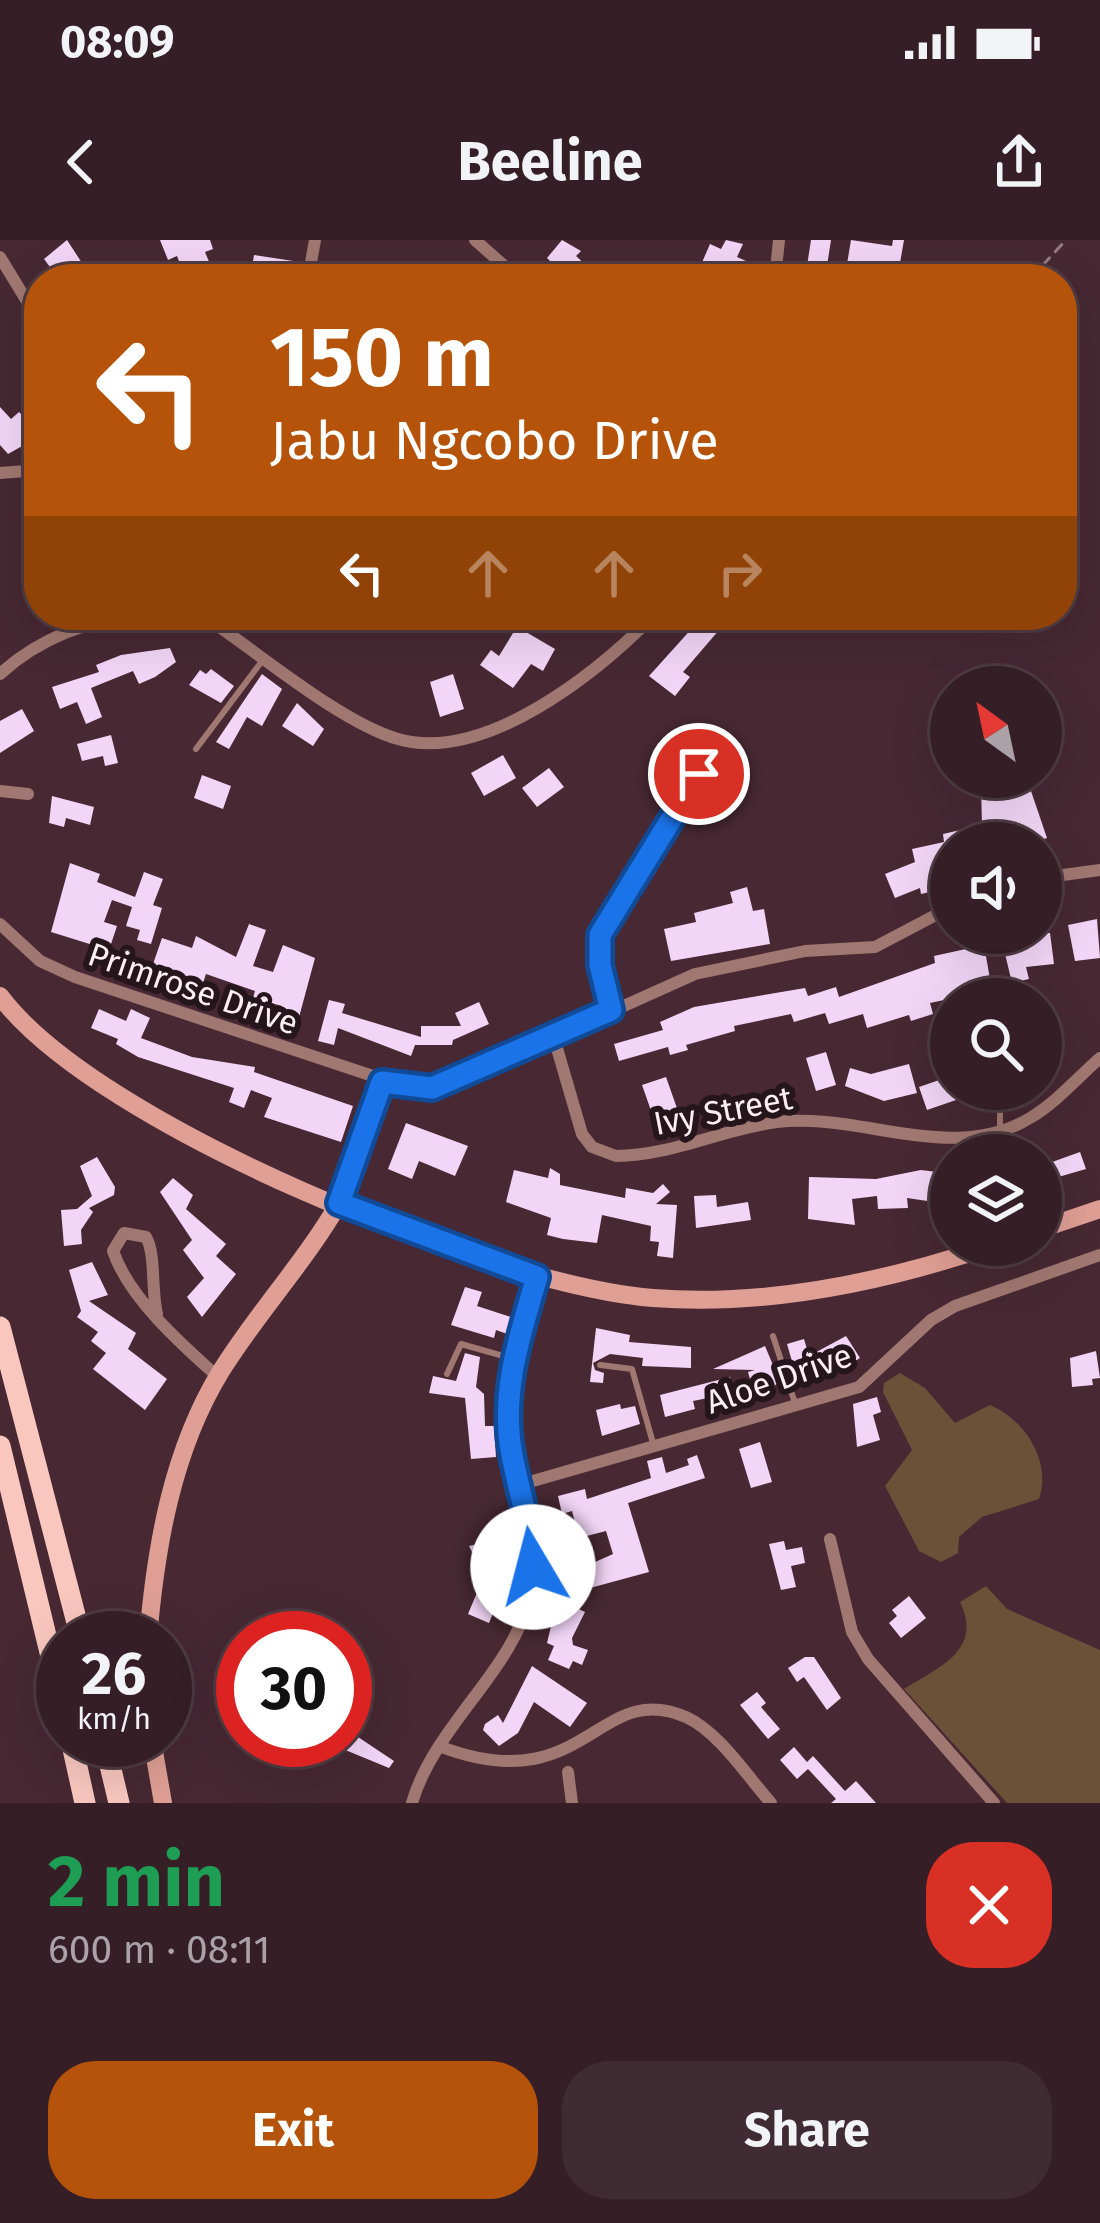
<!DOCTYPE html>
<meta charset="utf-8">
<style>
body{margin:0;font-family:"Fira Sans",sans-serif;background:#402b32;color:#f1f3f6;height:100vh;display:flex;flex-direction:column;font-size:45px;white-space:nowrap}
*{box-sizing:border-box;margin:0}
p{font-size:39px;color:#aaa2a7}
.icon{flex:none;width:66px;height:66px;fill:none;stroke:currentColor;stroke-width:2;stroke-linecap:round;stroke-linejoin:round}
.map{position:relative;height:1563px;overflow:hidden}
.sheet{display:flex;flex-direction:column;background:#351e26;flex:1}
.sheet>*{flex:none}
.banner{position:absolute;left:24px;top:24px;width:1053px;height:366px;border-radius:48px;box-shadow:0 12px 48px #0002,0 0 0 3px #4f3c43;background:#b45309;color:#fff;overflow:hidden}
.needle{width:78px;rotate:327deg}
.buttons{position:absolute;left:930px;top:426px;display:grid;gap:24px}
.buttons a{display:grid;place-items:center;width:132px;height:132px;border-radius:50%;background:#351e26;box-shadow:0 12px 48px #0002,0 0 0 3px #4f3c43;font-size:60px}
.speed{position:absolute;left:36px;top:1371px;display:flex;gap:24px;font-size:60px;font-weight:700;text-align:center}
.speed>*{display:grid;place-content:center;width:156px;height:156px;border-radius:50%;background:#351e26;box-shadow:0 12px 48px #0002,0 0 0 3px #4f3c43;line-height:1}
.speed small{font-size:30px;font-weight:400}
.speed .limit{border:18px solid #d22;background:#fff;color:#111}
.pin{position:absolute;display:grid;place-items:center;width:102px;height:102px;color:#fff;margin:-51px;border:6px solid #fff;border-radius:50%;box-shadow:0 3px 12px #0007}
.me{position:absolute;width:132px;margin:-66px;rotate:352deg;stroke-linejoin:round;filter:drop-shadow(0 0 9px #0008)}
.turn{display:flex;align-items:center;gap:42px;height:252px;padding:0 48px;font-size:54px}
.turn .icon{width:156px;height:156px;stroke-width:2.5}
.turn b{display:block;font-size:84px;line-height:102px}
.lanes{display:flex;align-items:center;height:114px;padding:0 48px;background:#0003;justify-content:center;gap:60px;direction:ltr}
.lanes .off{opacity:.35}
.round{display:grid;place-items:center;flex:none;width:126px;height:126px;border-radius:48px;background:#402b32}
.overview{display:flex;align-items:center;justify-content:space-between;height:204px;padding:0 48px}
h1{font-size:72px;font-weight:700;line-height:90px;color:#1e9e55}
.action{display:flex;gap:24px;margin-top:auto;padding:24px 48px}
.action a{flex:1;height:138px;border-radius:48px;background:#b45309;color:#fff;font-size:48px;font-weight:700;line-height:138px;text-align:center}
.action a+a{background:#402b32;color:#f1f3f6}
.status{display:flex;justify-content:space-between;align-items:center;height:84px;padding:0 60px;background:#351e26;direction:ltr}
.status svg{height:33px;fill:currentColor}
header{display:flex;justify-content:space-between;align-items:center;height:156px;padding:0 48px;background:#351e26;font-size:54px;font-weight:700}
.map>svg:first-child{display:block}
</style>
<div class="status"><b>08:09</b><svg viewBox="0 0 49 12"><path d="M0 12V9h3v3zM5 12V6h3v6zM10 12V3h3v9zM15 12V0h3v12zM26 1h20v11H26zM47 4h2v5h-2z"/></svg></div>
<header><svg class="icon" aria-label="back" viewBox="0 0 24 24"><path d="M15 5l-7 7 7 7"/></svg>Beeline<svg class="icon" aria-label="share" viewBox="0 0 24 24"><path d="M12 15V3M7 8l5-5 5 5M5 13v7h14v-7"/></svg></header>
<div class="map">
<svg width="1100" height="1563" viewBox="0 0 1100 1563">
<rect width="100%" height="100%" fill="#472833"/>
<path fill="#6c5139" d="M 900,1133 L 925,1148 L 955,1183 L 990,1165 C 1025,1180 1052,1221 1039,1259 L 982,1277 L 959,1297 L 958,1313 L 941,1322 L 919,1311 L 885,1246 L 912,1210 L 883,1152 L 884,1143 Z
M 986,1346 L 1007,1369 L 1100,1410 L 1100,1563 L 1007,1563 L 904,1449 C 941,1426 983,1410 960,1362 Z"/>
<path fill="#f3d6f7" d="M 67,0 L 82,23 L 73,33 L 76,39 L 59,39 L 44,19 Z
M 160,0 L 210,0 L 213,9 L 205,12 L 215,36 L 186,39 L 177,16 L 168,20 Z
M 562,0 L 581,11 L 576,16 L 588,27 L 578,39 L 568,39 L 547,18 Z
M 726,0 L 743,4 L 737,17 L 746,21 L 737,39 L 697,34 L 710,4 L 721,9 Z
M 811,0 L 831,0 L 825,39 L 805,39 Z
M 851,0 L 892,6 L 893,0 L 904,0 L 899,29 L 867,24 L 865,39 L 845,36 Z
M 254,15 L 300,22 L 298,39 L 250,39 Z
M 373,23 L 417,36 L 417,39 L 345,39 L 348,25 L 371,29 Z
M 0,167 L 11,179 L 19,172 L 39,192 L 39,220 L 24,205 L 8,214 L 0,205 Z
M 524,375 L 537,375 L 526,392 L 555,409 L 543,431 L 531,424 L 513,448 L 480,425 L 491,410 L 499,416 Z
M 704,375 L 732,375 L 683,432 L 690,437 L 675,456 L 649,436 Z
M 170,408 L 176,422 L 155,437 L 139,444 L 133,431 L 91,448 L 102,477 L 86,484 L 77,462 L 60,469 L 52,447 L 99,432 L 96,425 L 121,415 Z
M 211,429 L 234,446 L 221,463 L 189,445 L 200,430 L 206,434 Z
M 262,434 L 282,449 L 262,486 L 247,477 L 229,509 L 216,502 Z
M 453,434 L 464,469 L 440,477 L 430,442 Z
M 297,463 L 324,489 L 313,506 L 282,486 Z
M 22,469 L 34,491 L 0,513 L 0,481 Z
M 111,495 L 118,523 L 105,526 L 103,516 L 82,521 L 77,504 Z
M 503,515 L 516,538 L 484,556 L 471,533 Z
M 549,528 L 564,547 L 537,567 L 522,548 Z
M 202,535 L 231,546 L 223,569 L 194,558 Z
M 1004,542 L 1007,560 L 1031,551 L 1047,598 L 1032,603 L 951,603 L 951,621 L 942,623 L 948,648 L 921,654 L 920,648 L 895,658 L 885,634 L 915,622 L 912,609 L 944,602 L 943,594 L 982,585 L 981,546 Z
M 52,556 L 94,567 L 90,585 L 66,578 L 64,587 L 49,583 Z
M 70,623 L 100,634 L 97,642 L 135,657 L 144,632 L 163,639 L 153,665 L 162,668 L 151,704 L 137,700 L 140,690 L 126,686 L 132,667 L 112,660 L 104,682 L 117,686 L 109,710 L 51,692 Z
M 747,647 L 753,671 L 764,669 L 770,704 L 671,721 L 664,689 L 696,682 L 694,673 L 733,663 L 730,652 Z
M 1097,679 L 1100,718 L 1075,721 L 1068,685 Z
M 249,684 L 266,690 L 253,726 L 273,732 L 283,705 L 315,718 L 298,781 L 279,775 L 282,766 L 253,758 L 255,751 L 206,734 L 203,743 L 152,727 L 162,698 L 192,708 L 196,696 L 236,717 Z
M 1000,693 L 1050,693 L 1054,724 L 1026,727 L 1029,739 L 1012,743 Z
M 984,705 L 990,739 L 961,745 L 963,756 L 930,763 L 933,774 L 911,781 L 909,775 L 867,788 L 863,774 L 829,784 L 825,773 L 794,782 L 791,774 L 734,786 L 735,791 L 686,805 L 688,810 L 670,815 L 668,807 L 619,821 L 614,804 L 663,790 L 660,782 L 694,767 L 805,748 L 808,756 L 836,747 L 839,757 L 935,723 L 934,716 Z
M 329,760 L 345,764 L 342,773 L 421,797 L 421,786 L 461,786 L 455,773 L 479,762 L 489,784 L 453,800 L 452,805 L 415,805 L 411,816 L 338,788 L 334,805 L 318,801 Z
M 99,769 L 126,781 L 131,769 L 150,778 L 141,798 L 192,817 L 255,827 L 254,832 L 353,866 L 341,902 L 264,877 L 272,858 L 251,850 L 244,868 L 229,862 L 234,848 L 138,817 L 116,804 L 118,799 L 91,788 Z
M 826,812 L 836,845 L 816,851 L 806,818 Z
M 909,824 L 917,853 L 884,861 L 845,846 L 850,828 L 871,834 Z
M 666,837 L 678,871 L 654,879 L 642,845 Z
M 948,837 L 956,860 L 927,870 L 919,847 Z
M 406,883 L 468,906 L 455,936 L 419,921 L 412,939 L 388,929 Z
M 1080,912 L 1086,929 L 1041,942 L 1041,926 Z
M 97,917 L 115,947 L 114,955 L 89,968 L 93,972 L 81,990 L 82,1004 L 64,1006 L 61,970 L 77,969 L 92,956 L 80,926 Z
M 550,928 L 560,934 L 560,945 L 625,958 L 626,948 L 653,953 L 663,944 L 670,952 L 656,964 L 677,965 L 673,1018 L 657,1016 L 659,1002 L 650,1001 L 651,986 L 602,975 L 597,1003 L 563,999 L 547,995 L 551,978 L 506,962 L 514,930 L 548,938 Z
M 921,930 L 945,933 L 941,963 L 907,958 L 908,968 L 878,969 L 877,956 L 852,959 L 855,985 L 808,979 L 809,937 L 876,939 Z
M 173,938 L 193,955 L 186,969 L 226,1004 L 216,1016 L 236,1034 L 202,1077 L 187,1057 L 204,1038 L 183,1010 L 192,1000 L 160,952 Z
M 716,955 L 717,967 L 748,962 L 751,980 L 696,988 L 694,956 Z
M 92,1022 L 108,1055 L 89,1061 L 136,1093 L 128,1109 L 167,1139 L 145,1170 L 93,1129 L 106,1113 L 91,1101 L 98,1092 L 77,1077 L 81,1071 L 69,1030 Z
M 465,1047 L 482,1052 L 477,1066 L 514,1078 L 510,1095 L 496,1090 L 494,1098 L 451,1085 Z
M 596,1088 L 630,1095 L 629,1102 L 691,1107 L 691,1128 L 642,1126 L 643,1118 L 610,1114 L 593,1123 L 595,1130 L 604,1133 L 603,1143 L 590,1142 Z
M 846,1096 L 860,1118 L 827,1139 L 824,1134 L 798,1142 L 787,1104 L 804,1099 L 809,1116 Z
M 765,1106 L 780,1142 L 769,1149 L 754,1153 L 748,1132 L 755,1130 L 713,1129 Z
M 1096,1111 L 1100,1138 L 1092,1139 L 1093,1145 L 1072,1147 L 1070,1118 Z
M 465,1113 L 480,1117 L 476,1147 L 484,1154 L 485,1186 L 494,1186 L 496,1217 L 471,1219 L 465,1158 L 429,1153 L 433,1136 L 456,1141 Z
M 730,1137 L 733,1153 L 693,1161 L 695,1169 L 665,1177 L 660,1155 Z
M 877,1157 L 881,1172 L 873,1175 L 880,1200 L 857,1207 L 853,1164 Z
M 620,1164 L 621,1169 L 635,1166 L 640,1184 L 602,1196 L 596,1170 Z
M 760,1202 L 772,1242 L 751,1248 L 739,1209 Z
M 697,1215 L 705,1238 L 628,1263 L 649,1332 L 579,1351 L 564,1336 L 613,1314 L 606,1291 L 579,1298 L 572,1271 L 562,1274 L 558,1256 L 585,1249 L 587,1259 L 651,1238 L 647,1221 L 662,1217 L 666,1233 L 689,1225 L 687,1219 Z
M 512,1296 L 514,1307 L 503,1310 L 507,1328 L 483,1334 L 469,1306 Z
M 784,1301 L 786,1310 L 802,1307 L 805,1323 L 791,1326 L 796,1347 L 781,1350 L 769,1304 Z
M 481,1343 L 502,1351 L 489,1383 L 468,1374 Z
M 909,1356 L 926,1378 L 901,1398 L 889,1383 L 897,1376 L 892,1370 Z
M 568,1364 L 585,1372 L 572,1398 L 573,1405 L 588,1410 L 582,1425 L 573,1421 L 569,1429 L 548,1420 L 554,1406 L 547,1403 L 553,1378 Z
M 805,1417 L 814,1417 L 841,1458 L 827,1470 L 804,1437 L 797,1442 L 788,1428 Z
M 532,1426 L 587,1463 L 570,1487 L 534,1462 L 518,1493 L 499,1506 L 483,1490 L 485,1484 L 498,1475 L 503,1483 Z
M 757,1452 L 766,1463 L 761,1467 L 780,1489 L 768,1499 L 740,1465 Z
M 349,1491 L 394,1521 L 389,1528 L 338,1507 Z
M 794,1507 L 807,1522 L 813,1516 L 845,1551 L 856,1541 L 876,1563 L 831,1563 L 836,1559 L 808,1529 L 797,1539 L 780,1520 Z"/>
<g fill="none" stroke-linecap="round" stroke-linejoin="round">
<path stroke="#947c84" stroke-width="3" stroke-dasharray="12 6" stroke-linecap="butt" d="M 1030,39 L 1066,0"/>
<path stroke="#a17871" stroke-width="6" d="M 196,509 L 262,421
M 611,770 L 600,725 L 600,695 L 724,494
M 1000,849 L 1000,888
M 773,1096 L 795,1163
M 600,1125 L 632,1129 L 653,1203
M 447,1134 L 461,1104 L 514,1119"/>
<path stroke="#a17871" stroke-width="12" d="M 475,0 L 519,39
M 0,17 L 39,81
M 308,39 L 315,0
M 775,39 L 779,0
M 0,233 L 39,230
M 185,375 L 211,381 C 261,415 342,483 398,499 C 485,524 598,432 654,375
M 0,434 C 38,399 91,378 142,375
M 0,551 L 28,554
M 1041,638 L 1100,630
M 0,684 L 40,721 L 75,737 L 409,848 L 432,848 L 468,836 L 695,734 L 805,711 L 875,707 L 951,667
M 554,798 L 582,894 L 592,907 L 616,916 C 670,916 723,889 777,882 C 860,872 953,925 1030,878 C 1057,862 1077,838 1100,818
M 339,963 L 382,842
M 157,1074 C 151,1050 156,1014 146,997 L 124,993 L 113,1011 C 129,1058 181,1104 218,1137
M 519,1245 L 859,1147 L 931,1080 L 955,1066 L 1100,1015
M 830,1299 L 852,1392 L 868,1419 L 994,1563
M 439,1506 C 585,1563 598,1438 686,1477 C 719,1492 747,1536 771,1563
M 568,1532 L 572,1563
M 412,1563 C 434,1486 515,1429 530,1355 C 540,1302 517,1260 510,1209 C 503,1149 520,1094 537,1037"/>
<path stroke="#df9f94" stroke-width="18" d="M 0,756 C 97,886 492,1045 653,1058 C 769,1067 885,1042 994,1005
M 1041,989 L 1100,969
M 148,1398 C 156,1306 172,1211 221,1131 C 257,1073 305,1022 339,963
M 152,1500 L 163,1563"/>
<path stroke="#f9c7be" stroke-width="21" d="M 0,1087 L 81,1398
M 0,1206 L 63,1466
M 71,1500 L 85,1563
M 104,1500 L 119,1563"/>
</g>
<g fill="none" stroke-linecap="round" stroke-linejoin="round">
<g stroke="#114b97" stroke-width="30">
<path id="route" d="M 533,1327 C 532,1288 519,1253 512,1215 C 500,1154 520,1094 537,1037 L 339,963 L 382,842 L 432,848 L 611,770 L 600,725 L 600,695 L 699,534"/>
</g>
<use href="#route" stroke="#1a73e8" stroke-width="21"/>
</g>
<g text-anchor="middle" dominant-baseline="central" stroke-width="12" stroke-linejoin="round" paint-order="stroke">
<g font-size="33" fill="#fceff3" stroke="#24161b">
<text transform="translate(193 749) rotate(19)">Primrose Drive</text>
<text transform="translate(723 871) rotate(-11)">Ivy Street</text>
<text transform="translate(779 1139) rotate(-19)">Aloe Drive</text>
</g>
</g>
</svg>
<div class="buttons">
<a><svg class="needle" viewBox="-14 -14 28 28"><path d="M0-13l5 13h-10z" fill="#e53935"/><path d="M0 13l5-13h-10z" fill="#aaa2a7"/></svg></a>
<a><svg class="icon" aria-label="sound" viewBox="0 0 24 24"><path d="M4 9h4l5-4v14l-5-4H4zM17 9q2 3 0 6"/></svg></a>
<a><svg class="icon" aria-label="search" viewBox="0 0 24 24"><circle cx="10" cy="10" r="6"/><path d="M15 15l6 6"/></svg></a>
<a><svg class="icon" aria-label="layers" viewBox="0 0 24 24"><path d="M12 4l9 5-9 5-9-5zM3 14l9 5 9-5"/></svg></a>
</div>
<div class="speed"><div>26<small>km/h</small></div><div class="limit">30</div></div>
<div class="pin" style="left:699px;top:534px;background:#d93025"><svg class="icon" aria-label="arrive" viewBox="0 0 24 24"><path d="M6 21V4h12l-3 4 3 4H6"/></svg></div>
<svg class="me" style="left:533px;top:1327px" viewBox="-20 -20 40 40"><circle r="19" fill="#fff"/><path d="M0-13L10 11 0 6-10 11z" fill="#1a73e8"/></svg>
<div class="banner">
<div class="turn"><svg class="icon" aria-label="left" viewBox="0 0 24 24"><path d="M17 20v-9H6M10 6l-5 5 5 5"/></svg><div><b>150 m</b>Jabu Ngcobo Drive</div></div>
<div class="lanes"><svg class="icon" aria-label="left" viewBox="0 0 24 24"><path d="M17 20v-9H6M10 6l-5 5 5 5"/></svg><svg class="icon off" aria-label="ahead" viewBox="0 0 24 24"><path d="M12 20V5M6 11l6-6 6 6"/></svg><svg class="icon off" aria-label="ahead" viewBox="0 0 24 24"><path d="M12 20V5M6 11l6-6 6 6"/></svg><svg class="icon off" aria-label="right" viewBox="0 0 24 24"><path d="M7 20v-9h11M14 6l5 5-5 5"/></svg></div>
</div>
</div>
<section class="sheet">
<div class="overview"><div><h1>2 min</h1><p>600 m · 08:11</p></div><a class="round" style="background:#d93025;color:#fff"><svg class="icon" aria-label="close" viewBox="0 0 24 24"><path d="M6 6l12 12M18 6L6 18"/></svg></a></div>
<div class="action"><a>Exit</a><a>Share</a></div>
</section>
